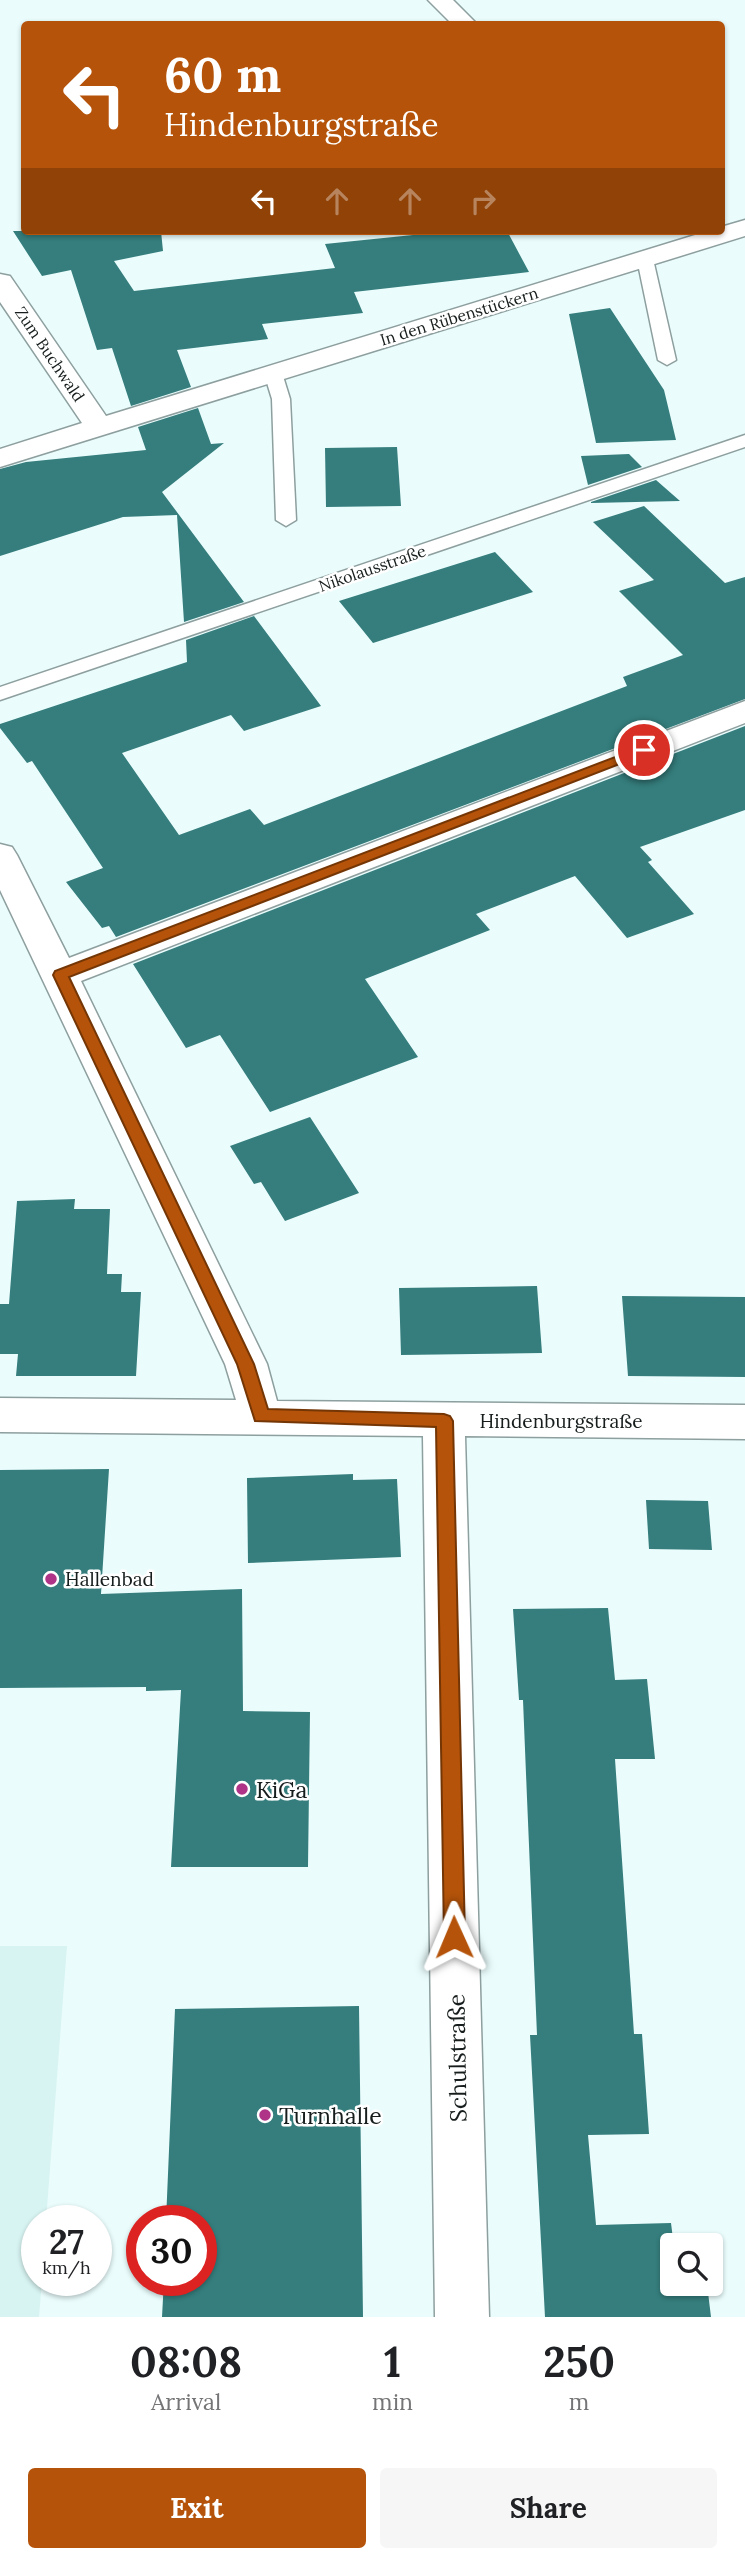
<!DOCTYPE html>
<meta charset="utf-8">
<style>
body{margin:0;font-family:Lora,serif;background:#f6f6f6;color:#202124;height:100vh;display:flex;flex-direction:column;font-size:26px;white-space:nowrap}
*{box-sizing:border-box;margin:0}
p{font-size:23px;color:#757577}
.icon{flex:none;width:38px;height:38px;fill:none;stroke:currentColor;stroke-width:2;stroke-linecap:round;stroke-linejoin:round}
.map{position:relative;height:2317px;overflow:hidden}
.drawer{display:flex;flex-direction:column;background:#fff;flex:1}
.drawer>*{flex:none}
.top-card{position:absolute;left:21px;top:21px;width:704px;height:214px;border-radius:7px;box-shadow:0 2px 5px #0004;background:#b45309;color:#fff;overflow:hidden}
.tools{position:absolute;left:660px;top:2233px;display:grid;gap:14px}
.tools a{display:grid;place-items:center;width:63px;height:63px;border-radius:7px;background:#fff;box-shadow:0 2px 5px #0004;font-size:35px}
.speed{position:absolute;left:21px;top:2205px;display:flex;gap:14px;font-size:35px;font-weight:700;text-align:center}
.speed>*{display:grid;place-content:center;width:91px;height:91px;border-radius:50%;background:#fff;box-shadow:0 2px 5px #0004;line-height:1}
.speed small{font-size:18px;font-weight:400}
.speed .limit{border:10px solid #d22;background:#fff;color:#111}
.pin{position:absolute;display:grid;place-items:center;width:60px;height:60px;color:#fff;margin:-30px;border:4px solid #fff;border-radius:50%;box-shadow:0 2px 7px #0007}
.me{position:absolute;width:77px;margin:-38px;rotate:359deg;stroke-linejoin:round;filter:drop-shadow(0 0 5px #0008)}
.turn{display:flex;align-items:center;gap:24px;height:147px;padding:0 28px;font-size:32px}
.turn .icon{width:91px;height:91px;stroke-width:2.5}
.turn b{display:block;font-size:49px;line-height:60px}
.lanes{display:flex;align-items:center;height:66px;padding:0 28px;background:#0003;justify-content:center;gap:35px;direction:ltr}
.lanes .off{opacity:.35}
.eta{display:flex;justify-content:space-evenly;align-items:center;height:119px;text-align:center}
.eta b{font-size:42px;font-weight:700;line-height:49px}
.button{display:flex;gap:14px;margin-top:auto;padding:14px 28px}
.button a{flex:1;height:80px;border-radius:7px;background:#b45309;color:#fff;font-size:28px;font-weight:700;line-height:80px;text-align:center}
.button a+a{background:#f6f6f6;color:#202124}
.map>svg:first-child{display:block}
</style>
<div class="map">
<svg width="745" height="2317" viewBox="0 0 745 2317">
<rect width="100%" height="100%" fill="#eafcfc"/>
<path fill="#d7f4f2" d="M 0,1946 L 67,1946 L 46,2221 L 37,2221 L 37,2280 L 42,2280 L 39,2317 L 0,2317 Z"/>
<path fill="#357e7d" d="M 13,231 L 161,231 L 163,251 L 114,261 L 134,291 L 335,268 L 325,244 L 452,231 L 507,231 L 529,272 L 354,292 L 363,313 L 262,324 L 268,339 L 177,350 L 191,387 L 131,406 L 112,348 L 97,350 L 71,270 L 42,276 Z
M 610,308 L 664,390 L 676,440 L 596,443 L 569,314 Z
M 198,408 L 211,444 L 224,443 L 162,492 L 244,602 L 184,622 L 177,515 L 123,517 L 0,556 L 0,469 L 26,462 L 146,450 L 138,427 Z
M 397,447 L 401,506 L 326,507 L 325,448 Z
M 629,454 L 642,467 L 588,485 L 581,456 Z
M 656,480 L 680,501 L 591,503 L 591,502 Z
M 644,506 L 725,583 L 745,577 L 745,699 L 116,937 L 109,926 L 102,928 L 66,882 L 103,868 L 32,761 L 27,763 L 0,728 L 0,724 L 187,662 L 186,640 L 254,616 L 321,706 L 244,731 L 231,715 L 122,753 L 179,835 L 250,809 L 264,825 L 627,686 L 623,677 L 683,655 L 619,591 L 654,580 L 593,522 Z
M 495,552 L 533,592 L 373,643 L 339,601 Z
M 745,726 L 745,810 L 640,847 L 652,860 L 648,862 L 694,914 L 627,938 L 575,876 L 476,914 L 490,930 L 365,979 L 418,1057 L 270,1112 L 220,1035 L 186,1048 L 133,964 Z
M 310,1117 L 359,1193 L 285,1221 L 261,1182 L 254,1184 L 230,1146 Z
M 75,1199 L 74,1209 L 110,1209 L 107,1274 L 122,1274 L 121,1292 L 141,1292 L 136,1376 L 16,1376 L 18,1354 L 0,1354 L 0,1304 L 9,1304 L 17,1201 Z
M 537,1286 L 542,1353 L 401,1355 L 399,1288 Z
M 622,1296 L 745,1297 L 745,1377 L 628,1376 Z
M 109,1469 L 101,1594 L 242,1589 L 243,1711 L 310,1712 L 308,1867 L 171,1867 L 181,1690 L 146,1691 L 146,1687 L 0,1688 L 0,1470 Z
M 353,1474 L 353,1480 L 397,1479 L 401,1557 L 248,1563 L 247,1478 Z
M 646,1500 L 708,1501 L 712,1550 L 649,1549 Z
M 608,1608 L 615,1680 L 647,1679 L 655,1759 L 615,1759 L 634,2034 L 642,2034 L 649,2134 L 588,2135 L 596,2225 L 671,2223 L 673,2239 L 702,2238 L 703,2245 L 672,2245 L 672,2284 L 707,2284 L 711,2317 L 545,2317 L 530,2035 L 537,2035 L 527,1798 L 523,1700 L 519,1700 L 513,1609 Z
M 359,2006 L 363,2317 L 162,2317 L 164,2280 L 201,2280 L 201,2221 L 166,2221 L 175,2009 Z"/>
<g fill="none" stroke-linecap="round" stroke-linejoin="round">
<g stroke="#8d9f9e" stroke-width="3">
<path id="lane" d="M 645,254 L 653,259 L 676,360 L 667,365 L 658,360 L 637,259 Z
M 273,368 L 282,373 L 290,399 L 296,520 L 286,526 L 276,520 L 272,399 L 264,373 Z
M 745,435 L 745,447 L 0,700 L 0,687 Z"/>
</g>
<g stroke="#8d9f9e" stroke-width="3">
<path id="street" d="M 428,0 L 453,0 L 477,24 L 452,24 Z
M 745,220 L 745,236 L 0,467 L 0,449 L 82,423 L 0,302 L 0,274 L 10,276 L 106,416 L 708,231 L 721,231 L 721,227 Z
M 745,701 L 745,723 L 81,981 L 267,1364 L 277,1401 L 745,1405 L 745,1439 L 465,1436 L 489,2317 L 435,2317 L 423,1436 L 0,1432 L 0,1398 L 236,1400 L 225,1364 L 0,890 L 0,844 L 12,847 L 17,855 L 69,958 Z"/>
</g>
<use href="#lane" fill="#fff" fill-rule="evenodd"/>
<use href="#street" fill="#fff" fill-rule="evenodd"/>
</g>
<path fill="#b45309" stroke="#753606" stroke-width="2" d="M 644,746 L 650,750 L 648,753 L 69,977 L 254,1364 L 268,1409 L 444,1414 L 450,1416 L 453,1421 L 465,1937 L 462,1943 L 454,1946 L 447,1943 L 444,1937 L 436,1427 L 255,1421 L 237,1364 L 53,975 L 55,971 Z"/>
<g fill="#af3487" stroke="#fff" stroke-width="2.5">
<circle cx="51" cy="1579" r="7"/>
<circle cx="242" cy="1789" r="7"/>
<circle cx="265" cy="2115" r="7"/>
</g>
<g text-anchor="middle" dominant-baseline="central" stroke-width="5" stroke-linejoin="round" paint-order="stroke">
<g font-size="16" fill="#161d1c" stroke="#fff">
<text transform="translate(459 316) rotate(-17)">In den Rübenstückern</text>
<text transform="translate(50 354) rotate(56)">Zum Buchwald</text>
<text transform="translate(372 568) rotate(-19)">Nikolausstraße</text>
</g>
<g font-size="19" fill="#161d1c" stroke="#fff">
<text x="561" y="1421">Hindenburgstraße</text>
</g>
<g font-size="19" fill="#161d1c" stroke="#fff" text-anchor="start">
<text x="65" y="1579">Hallenbad</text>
</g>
<g font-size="23" fill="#161d1c" stroke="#fff" text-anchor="start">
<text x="256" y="1789">KiGa</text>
<text x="279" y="2115">Turnhalle</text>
</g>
<g font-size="23" fill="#161d1c" stroke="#fff">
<text transform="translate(457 2058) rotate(-91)">Schulstraße</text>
</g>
</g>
</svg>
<div class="tools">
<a><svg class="icon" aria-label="search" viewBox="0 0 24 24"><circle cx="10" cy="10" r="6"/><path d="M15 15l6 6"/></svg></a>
</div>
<div class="speed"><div>27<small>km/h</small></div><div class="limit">30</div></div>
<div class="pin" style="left:644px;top:750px;background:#d93025"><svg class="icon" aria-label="arrive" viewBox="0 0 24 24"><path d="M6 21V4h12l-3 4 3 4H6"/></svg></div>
<svg class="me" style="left:454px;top:1937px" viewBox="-20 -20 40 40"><path d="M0-17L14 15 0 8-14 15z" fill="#b45309" stroke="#fff" stroke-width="4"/></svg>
<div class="top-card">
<div class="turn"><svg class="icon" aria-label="left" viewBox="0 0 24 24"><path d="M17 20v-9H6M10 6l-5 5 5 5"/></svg><div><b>60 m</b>Hindenburgstraße</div></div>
<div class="lanes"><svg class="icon" aria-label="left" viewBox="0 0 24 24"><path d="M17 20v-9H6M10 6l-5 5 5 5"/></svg><svg class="icon off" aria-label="ahead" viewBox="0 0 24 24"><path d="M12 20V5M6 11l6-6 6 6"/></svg><svg class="icon off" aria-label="ahead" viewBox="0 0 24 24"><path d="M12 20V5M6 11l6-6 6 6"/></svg><svg class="icon off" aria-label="right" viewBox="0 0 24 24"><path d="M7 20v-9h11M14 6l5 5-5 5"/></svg></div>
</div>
</div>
<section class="drawer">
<div class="eta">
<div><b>08:08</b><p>Arrival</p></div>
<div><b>1</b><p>min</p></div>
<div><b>250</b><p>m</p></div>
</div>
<div class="button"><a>Exit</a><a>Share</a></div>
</section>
